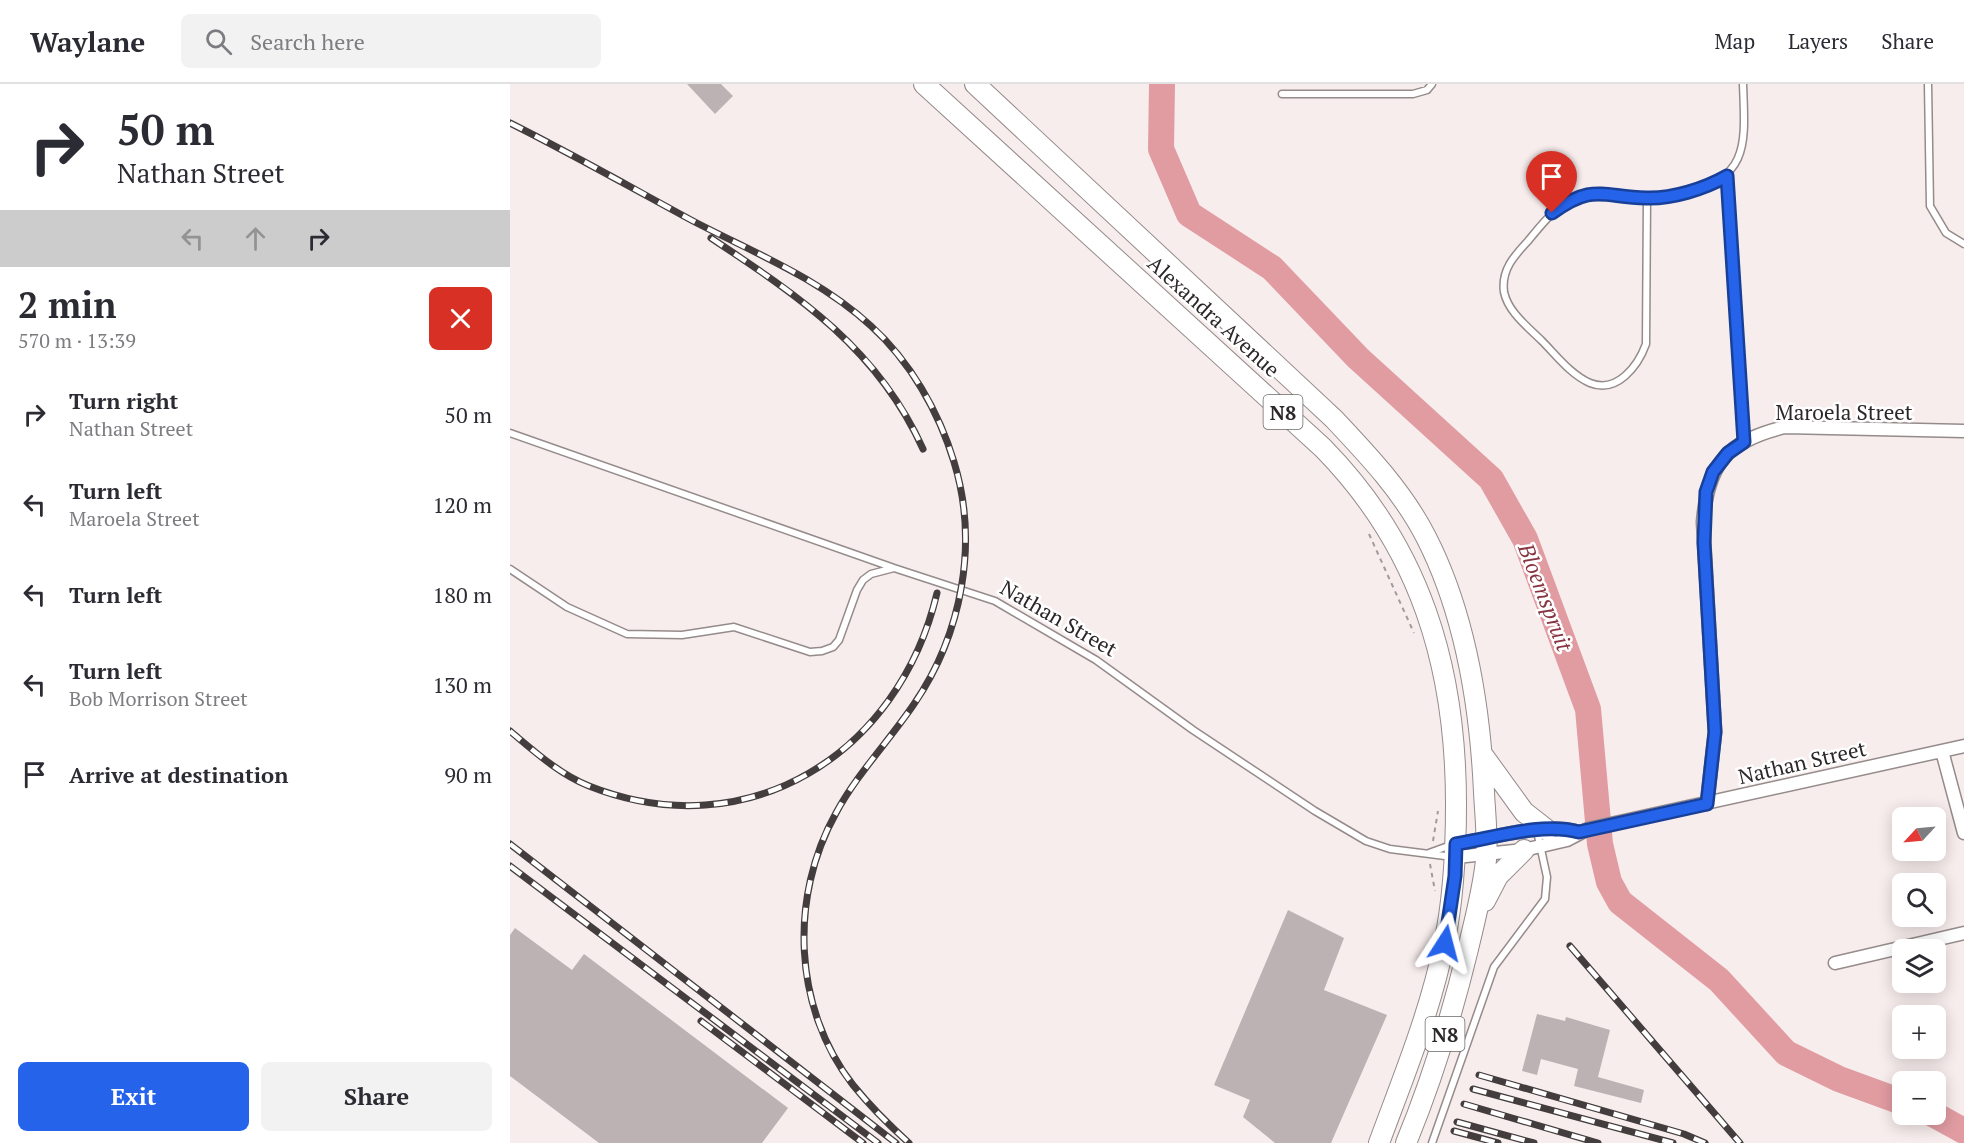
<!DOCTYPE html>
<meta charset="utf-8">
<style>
body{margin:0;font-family:"PT Serif",serif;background:#f2f2f3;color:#2b2b33;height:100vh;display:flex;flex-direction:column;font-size:22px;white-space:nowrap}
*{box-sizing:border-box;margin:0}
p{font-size:20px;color:#7c7c81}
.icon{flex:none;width:33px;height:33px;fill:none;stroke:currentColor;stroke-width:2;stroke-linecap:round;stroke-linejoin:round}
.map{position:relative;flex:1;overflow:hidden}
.panel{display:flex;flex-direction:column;background:#fff;width:510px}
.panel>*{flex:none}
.hud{background:#fff;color:#2b2b33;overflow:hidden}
.needle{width:39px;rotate:244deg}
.tools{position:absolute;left:1382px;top:723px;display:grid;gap:12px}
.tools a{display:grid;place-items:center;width:54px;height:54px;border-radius:9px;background:#fff;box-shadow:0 3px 15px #0003;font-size:30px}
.pin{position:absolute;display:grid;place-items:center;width:51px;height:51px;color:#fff;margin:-62px -26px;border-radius:50% 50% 50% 0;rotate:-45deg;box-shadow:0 0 6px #0007}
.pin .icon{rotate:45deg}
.me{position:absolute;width:66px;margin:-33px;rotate:9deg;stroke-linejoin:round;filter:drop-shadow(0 0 4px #0008)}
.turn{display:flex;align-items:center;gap:21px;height:126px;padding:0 18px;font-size:27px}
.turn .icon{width:78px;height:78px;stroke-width:2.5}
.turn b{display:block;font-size:42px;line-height:51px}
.lanes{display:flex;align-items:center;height:57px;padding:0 18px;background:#0003;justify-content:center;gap:30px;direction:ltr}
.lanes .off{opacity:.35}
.round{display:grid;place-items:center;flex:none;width:63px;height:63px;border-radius:9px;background:#f2f2f3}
.headline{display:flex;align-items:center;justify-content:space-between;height:102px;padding:0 18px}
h1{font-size:36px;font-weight:700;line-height:45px}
.cta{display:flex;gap:12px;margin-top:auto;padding:12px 18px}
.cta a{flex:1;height:69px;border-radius:9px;background:#2563eb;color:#fff;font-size:24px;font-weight:700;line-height:69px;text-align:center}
.cta a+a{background:#f2f2f3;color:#2b2b33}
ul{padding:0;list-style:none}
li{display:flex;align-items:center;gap:18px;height:90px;padding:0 18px}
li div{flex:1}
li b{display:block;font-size:22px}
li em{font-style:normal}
header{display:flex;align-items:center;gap:36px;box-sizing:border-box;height:84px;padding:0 30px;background:#fff;border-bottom:2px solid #e1e1e2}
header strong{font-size:28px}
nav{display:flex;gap:33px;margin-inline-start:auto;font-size:21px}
.search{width:420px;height:54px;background:#f2f2f3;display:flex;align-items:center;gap:15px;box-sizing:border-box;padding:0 21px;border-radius:9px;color:#7c7c81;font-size:22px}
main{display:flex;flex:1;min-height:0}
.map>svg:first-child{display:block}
</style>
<header>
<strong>Waylane</strong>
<div class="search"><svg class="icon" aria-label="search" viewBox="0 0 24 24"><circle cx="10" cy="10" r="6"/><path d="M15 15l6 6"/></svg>Search here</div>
<nav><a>Map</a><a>Layers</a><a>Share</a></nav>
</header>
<main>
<section class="panel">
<div class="hud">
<div class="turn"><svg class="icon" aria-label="right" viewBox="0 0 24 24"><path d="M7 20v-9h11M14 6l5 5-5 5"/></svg><div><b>50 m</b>Nathan Street</div></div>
<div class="lanes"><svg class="icon off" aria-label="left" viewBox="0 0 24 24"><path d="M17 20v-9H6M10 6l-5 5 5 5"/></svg><svg class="icon off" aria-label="ahead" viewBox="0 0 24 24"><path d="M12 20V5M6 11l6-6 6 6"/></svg><svg class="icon" aria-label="right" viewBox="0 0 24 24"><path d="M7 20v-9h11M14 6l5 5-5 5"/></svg></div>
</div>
<div class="headline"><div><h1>2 min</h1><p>570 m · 13:39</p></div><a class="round" style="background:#d93025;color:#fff"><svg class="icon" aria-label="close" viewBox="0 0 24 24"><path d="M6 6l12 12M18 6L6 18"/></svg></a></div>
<ul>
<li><svg class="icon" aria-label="right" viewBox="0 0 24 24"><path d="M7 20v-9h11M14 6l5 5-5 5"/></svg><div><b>Turn right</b><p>Nathan Street</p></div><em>50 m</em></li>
<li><svg class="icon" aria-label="left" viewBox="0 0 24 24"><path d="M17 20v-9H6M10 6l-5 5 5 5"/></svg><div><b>Turn left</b><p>Maroela Street</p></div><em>120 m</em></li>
<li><svg class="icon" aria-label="left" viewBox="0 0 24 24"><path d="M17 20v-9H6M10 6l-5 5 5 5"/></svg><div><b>Turn left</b></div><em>180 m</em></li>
<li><svg class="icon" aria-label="left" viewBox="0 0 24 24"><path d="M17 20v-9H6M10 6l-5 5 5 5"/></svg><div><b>Turn left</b><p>Bob Morrison Street</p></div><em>130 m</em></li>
<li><svg class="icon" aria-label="arrive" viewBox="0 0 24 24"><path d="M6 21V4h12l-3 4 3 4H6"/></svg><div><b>Arrive at destination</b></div><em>90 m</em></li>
</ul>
<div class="cta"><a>Exit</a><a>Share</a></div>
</section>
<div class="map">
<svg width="1454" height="1059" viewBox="0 0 1454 1059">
<rect width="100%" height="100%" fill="#f8eded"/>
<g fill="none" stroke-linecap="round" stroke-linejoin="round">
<path stroke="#e19ca2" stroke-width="26" d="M 652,0 L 651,65 L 679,130 L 762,184 L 848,274 L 981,395 L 1015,455 L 1078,625 L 1090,760 L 1099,798 L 1110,818 L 1209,896 L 1276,969 L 1329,995 L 1392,1018
M 1423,1030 L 1454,1047"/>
</g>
<path fill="#bdb2b3" d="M 177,0 L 211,0 L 223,12 L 205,30 Z
M 778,826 L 834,854 L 814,906 L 877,931 L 821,1059 L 765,1059 L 733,1033 L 740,1016 L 704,1001 Z
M 5,844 L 62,886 L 74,870 L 278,1024 L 252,1059 L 89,1059 L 0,992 L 0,851 Z
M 1027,930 L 1055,937 L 1056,933 L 1100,946 L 1088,993 L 1134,1006 L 1131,1019 L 1064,1002 L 1068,985 L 1031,975 L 1027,991 L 1012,987 Z"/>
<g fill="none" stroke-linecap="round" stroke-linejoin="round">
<g stroke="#958b8b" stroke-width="9">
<path id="service" d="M 1418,0 L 1420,122 L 1436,149 L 1454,160
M 772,10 L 903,10 L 917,6 L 922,0
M 1217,92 L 1234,357
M 1137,114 L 1136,260 C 1128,282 1107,310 1080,299 C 1061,291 1046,271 1032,257 C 1018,243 998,228 994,208 C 991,186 1004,172 1018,157 C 1033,139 1049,117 1073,111 C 1094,105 1115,114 1136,114 C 1147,114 1160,110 1172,108 C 1241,96 1235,58 1233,0
M 0,349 L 384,484
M 0,485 L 57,523 L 117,550 L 172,551 L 224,543 L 300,568 L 312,567 L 323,563 L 329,556 L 347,506 L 353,496 L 361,490 L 384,484 L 485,517 L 586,576 L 683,646 L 805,727 L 856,757 L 880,765 L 943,773
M 919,769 L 941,761
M 922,1059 L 984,883 L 1035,815 L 1037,793 L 1027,747"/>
</g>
<g stroke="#958b8b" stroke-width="15">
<path id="minor" d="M 1432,667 L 1454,749
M 1197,720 L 1205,648 L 1193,438 C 1198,379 1217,357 1275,343 L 1454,347
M 946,760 C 984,754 1031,738 1069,748
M 946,773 L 1014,766 L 1057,756 L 1078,745 L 1454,662
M 1325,879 L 1454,849"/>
</g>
<g stroke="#958b8b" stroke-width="22">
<path id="trunk" d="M 414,0 L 813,364 C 911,464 946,583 946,720 C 946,768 944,814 934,860 C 920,929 893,994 869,1059
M 465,0 L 824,335 C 858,371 893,408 916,453 C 956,531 970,621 974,708 C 975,730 978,753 976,776 C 973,806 965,835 958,865 C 942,931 922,996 896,1059
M 972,670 L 1014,728 L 1037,746
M 975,817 L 988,792 L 1014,766"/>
</g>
<path stroke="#a39a9b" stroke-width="2" stroke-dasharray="4.5 4.5" stroke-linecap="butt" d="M 859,450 L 904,549
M 923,757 L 928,727
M 920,780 L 925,807"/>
<use href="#service" stroke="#fff" stroke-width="6"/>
<use href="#minor" stroke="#fff" stroke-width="12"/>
<use href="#trunk" stroke="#fff" stroke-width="20"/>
<g stroke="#433d3e" stroke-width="7">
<path id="rail" d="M 0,39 C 62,70 122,104 183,137 C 244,169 309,194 361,242 C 400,277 429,328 444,378 C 469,459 452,550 404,620 C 379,657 347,690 326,729 C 279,813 283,924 343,1001 C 360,1022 379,1041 399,1059
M 201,154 C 290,213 368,265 413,365
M 0,647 C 24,667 49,690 79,702 C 238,765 389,670 427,509
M 0,760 L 386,1059
M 0,782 L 368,1059
M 1060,862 L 1230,1059
M 191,937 L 353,1059
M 969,991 L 1174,1050 L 1195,1059
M 963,1005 L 1163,1059
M 954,1020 L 1088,1059
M 947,1038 L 1024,1059
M 944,1047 L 988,1059"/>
</g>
<use href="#rail" stroke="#fff" stroke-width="4.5" stroke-dasharray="14" stroke-linecap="butt"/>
</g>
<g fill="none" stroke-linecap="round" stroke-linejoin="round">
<g stroke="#184099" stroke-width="15">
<path id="route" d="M 935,859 L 945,792 L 946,760 C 984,754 1031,738 1069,748 L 1197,720 L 1205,648 L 1194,459 L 1196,408 L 1203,388 L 1218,369 L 1234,358 L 1217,92 C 1194,105 1162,115 1136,114 C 1092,113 1083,99 1042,129"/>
</g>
<use href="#route" stroke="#2563eb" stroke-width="10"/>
</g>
<g text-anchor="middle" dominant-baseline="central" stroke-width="5" stroke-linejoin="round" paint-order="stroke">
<g fill="#fff" stroke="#6b6868" stroke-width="1.5">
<rect x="753.5" y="311" width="39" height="34" rx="4.5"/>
<rect x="915.5" y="933" width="39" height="34" rx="4.5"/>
</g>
<g font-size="20" font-weight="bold" fill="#2c2728">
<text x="773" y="328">N8</text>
<text x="935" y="950">N8</text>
</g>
<g font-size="21" fill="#2c2728" stroke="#fff">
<text transform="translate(704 232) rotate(42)">Alexandra Avenue</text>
<text x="1334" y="328">Maroela Street</text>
<text transform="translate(549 534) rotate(30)">Nathan Street</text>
<text transform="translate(1292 678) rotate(-13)">Nathan Street</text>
</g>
<g font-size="22" font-style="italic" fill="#883542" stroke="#fff">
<text transform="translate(1036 513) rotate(69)">Bloemspruit</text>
</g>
</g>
</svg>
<div class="tools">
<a><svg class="needle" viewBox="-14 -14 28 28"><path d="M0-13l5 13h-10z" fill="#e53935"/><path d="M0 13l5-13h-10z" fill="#7c7c81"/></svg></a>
<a><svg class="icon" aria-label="search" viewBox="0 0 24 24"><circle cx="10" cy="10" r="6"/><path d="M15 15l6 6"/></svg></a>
<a><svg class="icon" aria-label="layers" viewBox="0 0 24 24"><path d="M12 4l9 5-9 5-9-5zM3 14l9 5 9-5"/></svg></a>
<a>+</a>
<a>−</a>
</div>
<div class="pin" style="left:1042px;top:129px;background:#d93025"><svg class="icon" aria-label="arrive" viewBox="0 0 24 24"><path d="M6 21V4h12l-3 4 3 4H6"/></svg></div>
<svg class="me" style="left:935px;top:859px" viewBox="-20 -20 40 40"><path d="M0-17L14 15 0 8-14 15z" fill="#2563eb" stroke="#fff" stroke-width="4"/></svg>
</div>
</main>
